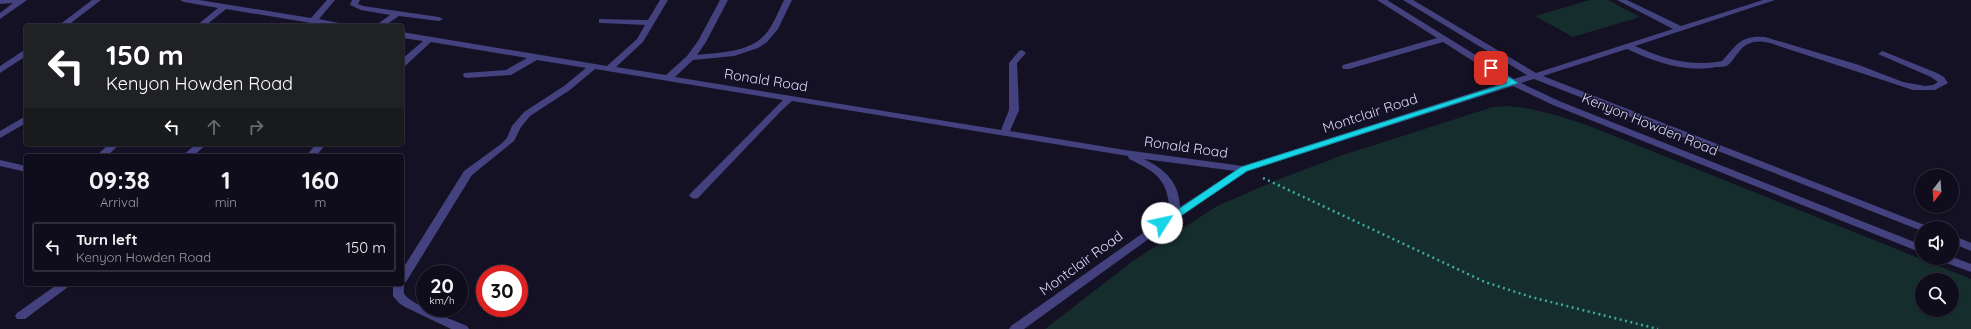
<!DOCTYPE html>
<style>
body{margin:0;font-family:Quicksand,sans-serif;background:#1d1b28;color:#f1f3f6;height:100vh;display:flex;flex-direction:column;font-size:15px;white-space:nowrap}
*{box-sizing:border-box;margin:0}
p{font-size:13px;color:#9b9ca3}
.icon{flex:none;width:22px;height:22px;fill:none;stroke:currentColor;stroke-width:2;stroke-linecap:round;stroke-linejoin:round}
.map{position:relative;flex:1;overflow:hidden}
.drawer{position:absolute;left:24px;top:154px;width:380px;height:132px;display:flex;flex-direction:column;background:#0f0d1b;border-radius:4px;box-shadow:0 1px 3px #0004,0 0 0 1px #2f2d3a}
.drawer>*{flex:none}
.top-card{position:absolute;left:24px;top:24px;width:380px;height:122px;border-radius:4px;box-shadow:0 1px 3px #0004,0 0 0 1px #2f2d3a;background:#202124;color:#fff;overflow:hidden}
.needle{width:26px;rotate:197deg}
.controls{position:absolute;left:1915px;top:169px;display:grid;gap:8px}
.controls a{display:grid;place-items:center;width:44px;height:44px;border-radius:50%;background:#0f0d1b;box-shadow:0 1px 3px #0004,0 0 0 1px #2f2d3a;font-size:20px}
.speed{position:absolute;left:416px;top:265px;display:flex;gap:8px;font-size:20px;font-weight:700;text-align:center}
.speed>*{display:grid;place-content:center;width:52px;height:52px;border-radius:50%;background:#0f0d1b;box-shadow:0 1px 3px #0004,0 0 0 1px #2f2d3a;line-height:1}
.speed small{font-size:10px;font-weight:400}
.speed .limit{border:6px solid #d22;background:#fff;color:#111}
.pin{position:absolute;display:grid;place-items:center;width:34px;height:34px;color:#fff;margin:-17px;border-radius:8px;box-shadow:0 2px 6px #0006}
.me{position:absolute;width:44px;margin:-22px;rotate:55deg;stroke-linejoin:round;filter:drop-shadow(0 0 3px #0008)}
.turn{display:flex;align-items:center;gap:14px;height:84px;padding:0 16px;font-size:18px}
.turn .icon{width:52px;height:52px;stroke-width:2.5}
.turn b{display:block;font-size:28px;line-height:34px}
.lanes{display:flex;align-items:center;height:38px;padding:0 16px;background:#0003;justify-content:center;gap:20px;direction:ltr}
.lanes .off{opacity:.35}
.eta{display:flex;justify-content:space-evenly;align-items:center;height:68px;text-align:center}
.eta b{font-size:24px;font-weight:700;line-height:28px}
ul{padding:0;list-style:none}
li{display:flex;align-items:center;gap:12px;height:50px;margin:0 8px 6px;padding:0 8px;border:2px solid #2f2d3a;border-radius:4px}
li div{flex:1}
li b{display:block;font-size:15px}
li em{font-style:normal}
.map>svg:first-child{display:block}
</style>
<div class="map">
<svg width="1971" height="329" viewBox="0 0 1971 329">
<rect width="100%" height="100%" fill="#141124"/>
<path fill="#152d2c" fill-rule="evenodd" d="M 1590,0 L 1608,0 L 1640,17 L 1573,37 L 1535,16 Z
M 1506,106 C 1537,108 1563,117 1592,127 L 1971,279 L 1971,329 L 1045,329 L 1133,261 L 1217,206 L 1277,180 L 1343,155 L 1493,107 ZM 1922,280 L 1952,280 L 1952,310 L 1922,310 Z"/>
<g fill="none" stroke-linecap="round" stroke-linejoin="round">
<path stroke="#3caba3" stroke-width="2.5" stroke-dasharray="2 3.5" stroke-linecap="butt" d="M 1263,178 L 1485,282 L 1531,297 L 1658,329"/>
<path fill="#43417e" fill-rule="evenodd" d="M 0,0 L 27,0 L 0,19 L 0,13 L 13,3 L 0,4 Z
M 92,0 L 101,0 L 67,26 L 58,26 Z
M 180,0 L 199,0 L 311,18 L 327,0 L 335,0 L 319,19 L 344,24 L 348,26 L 329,26 L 226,9 L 205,26 L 196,26 L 218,8 L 184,2 Z
M 352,0 L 360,0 L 358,4 L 363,6 L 439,17 L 443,19 L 439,21 L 399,16 L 384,26 L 375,26 L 390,15 L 361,10 L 350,5 Z
M 660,0 L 668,0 L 643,42 L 616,67 L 666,75 L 687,56 L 698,41 L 720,0 L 728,0 L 706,42 L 697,55 C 721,52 752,53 768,31 C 775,21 779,10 784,0 L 792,0 L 778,29 L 767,42 L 758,48 L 734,56 L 693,60 L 675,77 L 1001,130 L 1009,110 L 1009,63 L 1019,51 L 1022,50 L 1026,53 L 1017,63 L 1019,110 L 1010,131 L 1125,150 L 1243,166 L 1506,82 L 1443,42 L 1349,69 L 1343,69 L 1342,67 L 1343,65 L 1437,38 L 1377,0 L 1387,0 L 1514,79 L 1527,75 L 1403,0 L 1413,0 L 1536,73 L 1673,29 L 1617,0 L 1627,0 L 1681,26 L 1763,0 L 1775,0 L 1635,46 C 1663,59 1691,67 1722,61 C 1737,45 1740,35 1765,37 L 1859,65 L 1903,82 L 1925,86 L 1933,85 L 1938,82 L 1931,77 L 1878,54 L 1882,51 L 1885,52 L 1937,73 L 1944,77 L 1948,83 L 1935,90 L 1913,90 L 1776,45 C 1762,40 1748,39 1738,53 C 1735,56 1732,62 1728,65 C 1725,67 1720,67 1716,67 C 1686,73 1654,62 1627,49 L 1543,76 L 1927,226 L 1928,228 L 1922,228 L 1922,231 L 1534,79 L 1521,83 L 1559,101 L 1922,245 L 1922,253 L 1553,105 L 1513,86 L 1248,171 L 1179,217 L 1024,329 L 1009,329 L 1011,326 L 1170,214 C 1168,180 1158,173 1129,159 L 1128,156 L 792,101 L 781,111 L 698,198 L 694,199 L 689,196 L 690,194 L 783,100 L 595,69 L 570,90 L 530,116 L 521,127 L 514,141 L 472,175 L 406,282 L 404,282 C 405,286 402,291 405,295 C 411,304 455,321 467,326 L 469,329 L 451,329 L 405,307 L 399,303 L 393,296 L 393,284 L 402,284 L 402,270 L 464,171 L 501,144 L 507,138 L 512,126 L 524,112 L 564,86 L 586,68 L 537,60 L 511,75 L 467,78 L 464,77 L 463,75 L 464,73 L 506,70 L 527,58 L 431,42 L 405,66 L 402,67 L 402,59 L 423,41 L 402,38 L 402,32 L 607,66 L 637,39 L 645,25 L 602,23 L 599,23 L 599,19 L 648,20 ZM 1144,159 L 1235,171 L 1180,207 C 1179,182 1165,169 1144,159 Z
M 26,49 L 26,56 L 0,73 L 0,66 Z
M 26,116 L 26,123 L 0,138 L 0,131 Z
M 109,144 L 120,144 L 107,156 L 96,156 Z
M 196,144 L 207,144 L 193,156 L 182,156 Z
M 316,144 L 326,144 L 316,156 L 306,156 Z
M 0,160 L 26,166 L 26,172 L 0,166 Z
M 1952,235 L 1971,243 L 1971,251 L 1952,243 Z
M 1952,257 L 1971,264 L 1971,272 L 1941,261 L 1939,258 L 1952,258 Z
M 58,284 L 72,284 L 25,319 L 17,319 L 15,316 L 17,313 Z"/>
</g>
<path fill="#18d4e7" stroke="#108a96" d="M 1491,66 L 1518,83 L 1247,171 L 1166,226 L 1159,226 L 1158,223 L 1241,167 L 1507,83 L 1488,70 L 1488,67 Z"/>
<g text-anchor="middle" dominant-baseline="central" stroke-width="3" stroke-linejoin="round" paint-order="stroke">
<g font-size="14" fill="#dbd8fb" stroke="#141124">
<text transform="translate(766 80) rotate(9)">Ronald Road</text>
<text transform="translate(1370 113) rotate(-18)">Montclair Road</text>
<text transform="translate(1650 124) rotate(22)">Kenyon Howden Road</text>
<text transform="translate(1186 147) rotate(8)">Ronald Road</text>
<text transform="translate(1081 263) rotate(-36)">Montclair Road</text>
</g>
</g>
</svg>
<div class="controls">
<a><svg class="needle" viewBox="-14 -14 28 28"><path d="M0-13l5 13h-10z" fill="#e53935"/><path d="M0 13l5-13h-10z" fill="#9b9ca3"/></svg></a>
<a><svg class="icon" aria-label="sound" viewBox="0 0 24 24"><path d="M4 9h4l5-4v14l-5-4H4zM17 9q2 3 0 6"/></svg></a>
<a><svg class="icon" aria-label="search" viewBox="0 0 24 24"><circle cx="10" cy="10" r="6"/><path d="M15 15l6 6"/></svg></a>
</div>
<div class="speed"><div>20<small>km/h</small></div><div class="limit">30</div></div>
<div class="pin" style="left:1491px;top:68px;background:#d93025"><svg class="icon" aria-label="arrive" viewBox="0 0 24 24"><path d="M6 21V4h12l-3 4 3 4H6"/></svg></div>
<svg class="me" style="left:1162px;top:223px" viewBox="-20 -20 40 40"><circle r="19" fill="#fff"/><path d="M0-13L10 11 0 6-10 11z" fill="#18d4e7"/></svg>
<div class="top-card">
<div class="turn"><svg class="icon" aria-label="left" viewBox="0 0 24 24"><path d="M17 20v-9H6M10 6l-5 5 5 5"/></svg><div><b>150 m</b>Kenyon Howden Road</div></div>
<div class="lanes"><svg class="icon" aria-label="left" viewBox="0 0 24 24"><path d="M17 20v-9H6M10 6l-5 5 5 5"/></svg><svg class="icon off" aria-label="ahead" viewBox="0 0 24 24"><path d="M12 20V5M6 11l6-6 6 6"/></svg><svg class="icon off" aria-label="right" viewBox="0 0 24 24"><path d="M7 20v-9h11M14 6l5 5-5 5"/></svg></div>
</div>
<section class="drawer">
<div class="eta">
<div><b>09:38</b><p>Arrival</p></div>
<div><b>1</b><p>min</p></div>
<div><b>160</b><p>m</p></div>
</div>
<ul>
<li><svg class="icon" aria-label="left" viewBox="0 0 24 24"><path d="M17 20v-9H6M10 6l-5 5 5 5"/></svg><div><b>Turn left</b><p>Kenyon Howden Road</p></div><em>150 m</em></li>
</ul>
</section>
</div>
